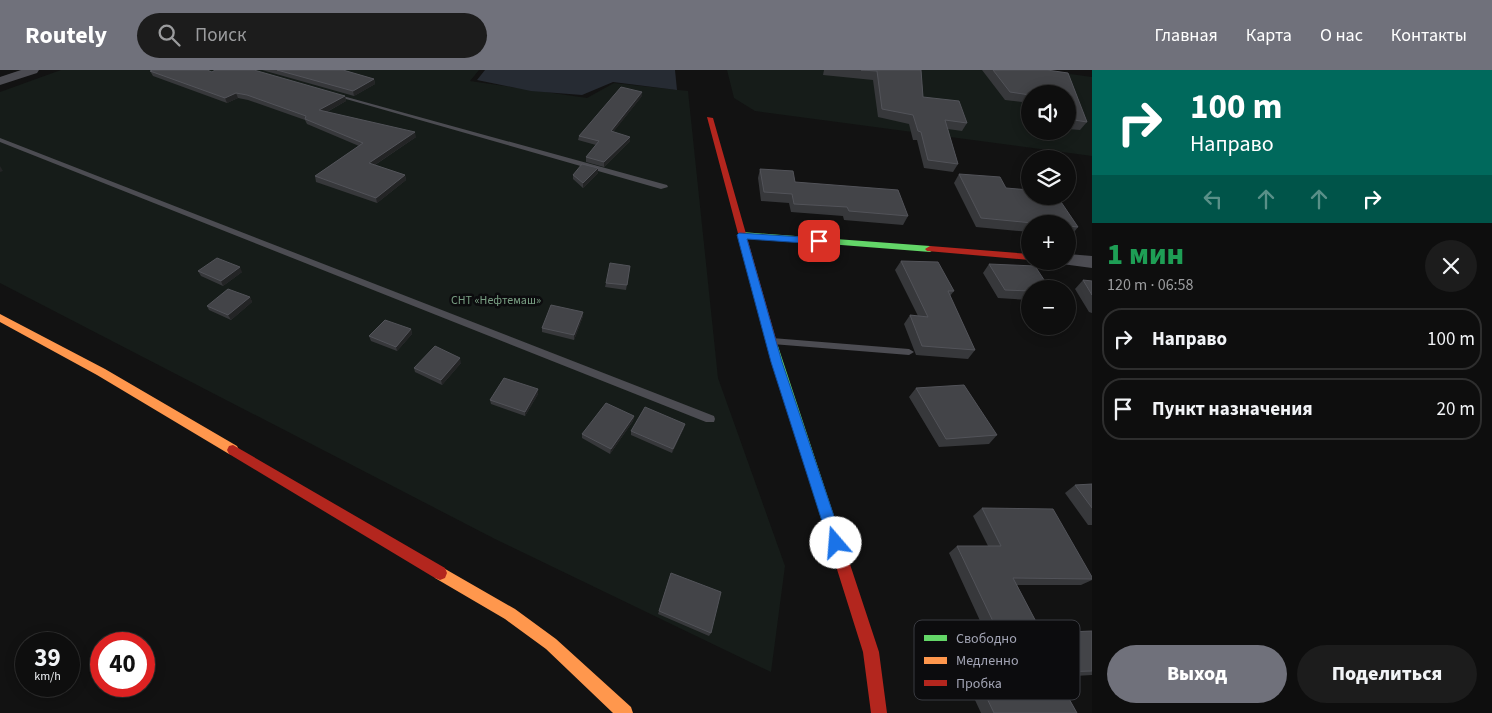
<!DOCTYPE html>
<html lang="ru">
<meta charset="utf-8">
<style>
body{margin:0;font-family:"Source Sans 3",sans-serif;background:#1c1c1c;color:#f1f3f6;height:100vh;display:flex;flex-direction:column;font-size:19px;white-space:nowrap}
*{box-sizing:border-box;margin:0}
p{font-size:16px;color:#9b9c9e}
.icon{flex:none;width:28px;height:28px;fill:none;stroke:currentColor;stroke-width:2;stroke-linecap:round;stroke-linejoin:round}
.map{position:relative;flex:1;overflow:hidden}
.side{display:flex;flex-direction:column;background:#0e0e0e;width:400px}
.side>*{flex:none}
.guide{background:#00695c;color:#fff;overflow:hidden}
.tools{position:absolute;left:1021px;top:15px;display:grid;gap:10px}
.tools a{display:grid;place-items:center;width:55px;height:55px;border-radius:50%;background:#0e0e0e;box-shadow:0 2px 12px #0003,0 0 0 1px #2e2e2e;font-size:25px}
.speed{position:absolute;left:15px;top:562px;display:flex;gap:10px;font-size:25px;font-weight:700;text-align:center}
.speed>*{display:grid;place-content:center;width:65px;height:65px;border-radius:50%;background:#0e0e0e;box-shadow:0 2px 12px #0003,0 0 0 1px #2e2e2e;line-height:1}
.speed small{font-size:12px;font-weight:400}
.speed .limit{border:8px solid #d22;background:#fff;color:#111}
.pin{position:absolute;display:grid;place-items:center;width:42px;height:42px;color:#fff;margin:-21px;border-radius:10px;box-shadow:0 2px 8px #0006}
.me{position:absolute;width:55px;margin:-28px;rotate:342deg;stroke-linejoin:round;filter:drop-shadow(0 0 4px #0008)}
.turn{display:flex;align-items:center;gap:18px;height:105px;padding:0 15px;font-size:22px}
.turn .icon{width:65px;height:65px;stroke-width:2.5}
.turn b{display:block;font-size:35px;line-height:42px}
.lanes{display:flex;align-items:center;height:48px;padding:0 15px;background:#0003;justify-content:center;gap:25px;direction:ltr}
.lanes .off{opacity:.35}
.round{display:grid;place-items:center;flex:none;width:52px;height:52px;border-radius:26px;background:#1c1c1c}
.headline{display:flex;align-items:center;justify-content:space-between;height:85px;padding:0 15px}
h1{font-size:30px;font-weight:800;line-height:38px;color:#1e9e55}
.action{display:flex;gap:10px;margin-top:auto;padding:10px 15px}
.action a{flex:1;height:58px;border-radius:30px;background:#70717b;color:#fff;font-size:20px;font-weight:800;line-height:58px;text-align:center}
.action a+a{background:#1c1c1c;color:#f1f3f6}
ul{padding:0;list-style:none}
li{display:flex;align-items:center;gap:15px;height:62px;margin:0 10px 8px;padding:0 5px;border:2px solid #2e2e2e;border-radius:20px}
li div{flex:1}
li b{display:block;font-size:19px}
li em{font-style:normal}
header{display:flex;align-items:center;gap:30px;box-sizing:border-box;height:70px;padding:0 25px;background:#70717b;color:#fff}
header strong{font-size:24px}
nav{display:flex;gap:28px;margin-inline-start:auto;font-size:18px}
.search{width:350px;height:45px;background:#1c1c1c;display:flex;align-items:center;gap:12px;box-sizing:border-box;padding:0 18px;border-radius:28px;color:#9b9c9e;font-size:19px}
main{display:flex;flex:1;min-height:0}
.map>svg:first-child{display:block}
</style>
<header>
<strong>Routely</strong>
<div class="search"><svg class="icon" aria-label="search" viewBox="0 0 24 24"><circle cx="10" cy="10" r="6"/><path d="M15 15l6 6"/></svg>Поиск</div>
<nav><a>Главная</a><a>Карта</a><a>О нас</a><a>Контакты</a></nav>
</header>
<main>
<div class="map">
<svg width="1092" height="643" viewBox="0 0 1092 643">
<rect width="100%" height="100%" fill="#121212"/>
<path fill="#161c19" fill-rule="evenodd" d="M 61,0 L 479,0 L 470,11 L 587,28 L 614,13 L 688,21 L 718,308 L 785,496 L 771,602 L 495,469 L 0,213 L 0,22 Z
M 727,0 L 1041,0 L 1092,7 L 1092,86 L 755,41 L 734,28 ZM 1030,24 L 1068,24 L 1068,61 L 1030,61 Z"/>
<path fill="#262b33" d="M 485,0 L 675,0 L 677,20 L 613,12 L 582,25 L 531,21 L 477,10 Z"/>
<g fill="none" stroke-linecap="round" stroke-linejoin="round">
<path fill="#4c4c52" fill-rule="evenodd" d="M 332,23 L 667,115 L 668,117 L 661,119 L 332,25 Z
M 0,68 L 714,346 L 715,349 L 714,352 L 706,352 L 0,72 Z
M 772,268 L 909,279 L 914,282 L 909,285 L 772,274 L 767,271 Z"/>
<path fill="#4c4c52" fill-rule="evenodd" d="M 21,0 L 39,0 L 37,3 L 0,15 L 0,7 Z
M 1068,184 L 1092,186 L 1092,198 L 1062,194 L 1060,191 L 1068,191 Z"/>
<path fill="#63d668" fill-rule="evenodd" d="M 742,162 L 930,176 L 935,179 L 930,182 L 739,167 L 738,165 Z
M 773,272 L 778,276 L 838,458 L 836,462 L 831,464 L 826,462 L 824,458 L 768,276 Z"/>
<path fill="#ff974d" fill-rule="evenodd" d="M 0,244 L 105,299 L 237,376 L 239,380 L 237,384 L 233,385 L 229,384 L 97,305 L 0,252 Z
M 440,496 L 515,539 L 556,569 L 631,637 L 633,643 L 613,643 L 546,579 L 505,549 L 435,508 L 433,503 L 435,498 Z"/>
<path fill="#b3261e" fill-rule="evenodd" d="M 707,47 L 713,48 L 778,276 L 773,280 L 768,276 Z
M 930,176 L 1030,184 L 1030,190 L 927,181 L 925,179 Z
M 233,375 L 445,498 L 447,503 L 445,508 L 440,510 L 435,508 L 229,384 L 227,380 L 229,376 Z
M 831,452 L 836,454 L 838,458 L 879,582 L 887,643 L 871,643 L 863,582 L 824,458 L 826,454 Z"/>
</g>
<path fill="#37383b" d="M 262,0 L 343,0 L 374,9 L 375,14 L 354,26 Z
M 824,0 L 921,0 L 923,27 L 967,53 L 962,61 L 948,59 L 958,94 L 953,102 L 924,98 L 917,70 L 913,70 L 909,54 L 878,47 L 873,10 L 823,5 Z
M 982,0 L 1047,0 L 1068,3 L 1087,52 L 1080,60 L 1068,59 L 1068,24 L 1030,24 L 1030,33 L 1005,30 Z
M 150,1 L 212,2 L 345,26 L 346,31 L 327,42 L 416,67 L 375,95 L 405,105 L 406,110 L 377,133 L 316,112 L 315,106 L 359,76 L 307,54 L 305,50 L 248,30 L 238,28 L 227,33 L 153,6 Z
M 642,26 L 613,62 L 630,71 L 604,97 L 586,92 L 586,87 L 596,75 L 578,70 L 579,66 Z
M 598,98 L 598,103 L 583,118 L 573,109 L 573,105 Z
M 760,99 L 795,112 L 908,146 L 903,155 L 844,150 L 843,146 L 791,142 L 789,133 L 761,131 L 758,108 Z
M 959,104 L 1006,118 L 1078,157 L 1071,166 L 1068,165 L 1068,154 L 1030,154 L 1030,162 L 976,157 L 954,113 Z
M 901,191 L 954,221 L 950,226 L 975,280 L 968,289 L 916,285 L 904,254 L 910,245 L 918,246 L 895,200 Z
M 989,194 L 1030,219 L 1030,230 L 998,228 L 983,203 Z
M 630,196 L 626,220 L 605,217 L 606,213 Z
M 198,201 L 242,202 L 223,216 L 201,206 Z
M 1083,210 L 1092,211 L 1092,243 L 1089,242 L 1075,219 Z
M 250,227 L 252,232 L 231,250 L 209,240 L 207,236 Z
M 583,242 L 583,246 L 574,270 L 542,262 L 542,258 Z
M 411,259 L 412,264 L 397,281 L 371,271 L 369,266 Z
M 461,293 L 442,315 L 415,302 L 414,298 Z
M 916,318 L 997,365 L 989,374 L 939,377 L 909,327 Z
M 538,319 L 538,324 L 525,346 L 491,334 L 490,330 Z
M 634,346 L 633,351 L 610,384 L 582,368 L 582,364 Z
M 684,358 L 672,383 L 631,365 L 631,361 Z
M 1092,414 L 1092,455 L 1088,455 L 1065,423 L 1075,415 Z
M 982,438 L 1092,507 L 1092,510 L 1081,515 L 1017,515 L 1042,563 L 1092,561 L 1092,605 L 1057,607 L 1077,643 L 981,643 L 963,604 L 961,604 L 948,573 L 957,567 L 987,566 L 949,483 L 957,476 L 988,476 L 973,446 Z
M 670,506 L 711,563 L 709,566 L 658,544 Z"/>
<path fill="#232425" d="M 374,9 L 375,14 L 354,26 L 353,21 Z
M 642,22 L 642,26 L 611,65 L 611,61 Z
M 236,23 L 238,28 L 227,33 L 225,28 Z
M 345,26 L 346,31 L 321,45 L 319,40 Z
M 415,62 L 416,67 L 370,98 L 369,93 Z
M 630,67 L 630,71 L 604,97 L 604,92 Z
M 0,96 L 3,101 L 0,102 Z
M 598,98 L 598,103 L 583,118 L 583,113 Z
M 405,105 L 406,110 L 377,133 L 376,128 Z
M 240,197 L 242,202 L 223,216 L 221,211 Z
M 250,227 L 252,232 L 231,250 L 228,245 Z
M 583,242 L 583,246 L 574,270 L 574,265 Z
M 411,259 L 412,264 L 397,281 L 396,277 Z
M 460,288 L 461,293 L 442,315 L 441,310 Z
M 538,319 L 538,324 L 525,346 L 525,342 Z
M 634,346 L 633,351 L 610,384 L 611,379 Z
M 685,354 L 684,358 L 672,383 L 673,379 Z"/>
<path fill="#434448" stroke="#525359" d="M 153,0 L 207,0 L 212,2 L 215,0 L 254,0 L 345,26 L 319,40 L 415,62 L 369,93 L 405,105 L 376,128 L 315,106 L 363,73 L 305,49 L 306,46 L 247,25 L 236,23 L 225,28 L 150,1 Z
M 277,0 L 343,0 L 374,9 L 353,21 Z
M 861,0 L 921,0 L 923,27 L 959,31 L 967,53 L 945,50 L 958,94 L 928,90 L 921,62 L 918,61 L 913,45 L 882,39 L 877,1 Z
M 993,0 L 1047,0 L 1068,3 L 1087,52 L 1068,49 L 1068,24 L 1030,24 L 1030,25 L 1010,22 Z
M 621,17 L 642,22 L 611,61 L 630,67 L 604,92 L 586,87 L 599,71 L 579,66 Z
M 582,94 L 598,98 L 583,113 L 573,105 Z
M 760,99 L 793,101 L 795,112 L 898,120 L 908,146 L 849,141 L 847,137 L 794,134 L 792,124 L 764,122 Z
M 959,104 L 1000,107 L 1006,118 L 1030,120 L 1030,126 L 1057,126 L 1078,157 L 1068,156 L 1068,154 L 1043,154 L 981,148 Z
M 217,188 L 240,197 L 221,211 L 198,201 Z
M 901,191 L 938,192 L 954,221 L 948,221 L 975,280 L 922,276 L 910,245 L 928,247 Z
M 610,193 L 630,196 L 627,215 L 606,213 Z
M 989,194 L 1035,196 L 1050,219 L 1030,219 L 1030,221 L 1005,220 Z
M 1083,210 L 1092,211 L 1092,225 Z
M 228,219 L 250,227 L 228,245 L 207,236 Z
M 551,235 L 583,242 L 574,265 L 542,258 Z
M 385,250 L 411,259 L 396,277 L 369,266 Z
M 435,276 L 460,288 L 441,310 L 414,298 Z
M 504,308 L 538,319 L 525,342 L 490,330 Z
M 964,315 L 997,365 L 946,369 L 916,318 Z
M 606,333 L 634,346 L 611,379 L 582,364 Z
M 645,337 L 685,354 L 673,379 L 631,361 Z
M 1092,414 L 1092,438 L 1075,415 Z
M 982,438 L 1053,439 L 1092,507 L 1092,509 L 1013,508 L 1042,563 L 1092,561 L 1092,601 L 1054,602 L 1077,643 L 994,643 L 973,599 L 971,599 L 957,567 L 1000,566 L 957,476 L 1001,476 Z
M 671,503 L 721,522 L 711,563 L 659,541 Z"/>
<path fill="#1a73e8" stroke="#114b97" d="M 739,163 L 819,168 L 823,171 L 819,174 L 747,169 L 782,292 L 843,473 L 841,477 L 836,479 L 831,477 L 829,473 L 771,292 L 737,165 Z"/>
<g text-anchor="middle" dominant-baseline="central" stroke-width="5" stroke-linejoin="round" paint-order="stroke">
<g font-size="12" fill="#799f83" stroke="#0c0c0e">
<text x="496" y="230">СНТ «Нефтемаш»</text>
</g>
</g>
<rect x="914" y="550" width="166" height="80" rx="8" fill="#0c0c0e" stroke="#393a40" stroke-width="1"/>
<rect x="924" y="565" width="23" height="6" fill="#63d668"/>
<rect x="924" y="587" width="23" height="7" fill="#ff974d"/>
<rect x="924" y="610" width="23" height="6" fill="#b3261e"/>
<g font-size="14" fill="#a2a4b4">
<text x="956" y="573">Свободно</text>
<text x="956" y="595">Медленно</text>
<text x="956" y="618">Пробка</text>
</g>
</svg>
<div class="tools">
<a><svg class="icon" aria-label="sound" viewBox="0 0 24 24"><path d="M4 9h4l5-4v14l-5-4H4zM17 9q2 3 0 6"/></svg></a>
<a><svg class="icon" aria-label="layers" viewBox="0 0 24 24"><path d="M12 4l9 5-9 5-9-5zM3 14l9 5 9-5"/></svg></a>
<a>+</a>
<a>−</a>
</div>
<div class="speed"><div>39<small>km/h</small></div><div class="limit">40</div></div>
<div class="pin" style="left:819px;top:171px;background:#d93025"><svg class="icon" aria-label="arrive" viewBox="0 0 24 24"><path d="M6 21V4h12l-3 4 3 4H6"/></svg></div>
<svg class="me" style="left:836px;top:473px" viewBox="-20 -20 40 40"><circle r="19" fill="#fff"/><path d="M0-13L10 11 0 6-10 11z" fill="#1a73e8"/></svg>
</div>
<section class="side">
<div class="guide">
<div class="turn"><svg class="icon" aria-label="right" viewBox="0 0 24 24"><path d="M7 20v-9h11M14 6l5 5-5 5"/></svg><div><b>100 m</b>Направо</div></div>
<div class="lanes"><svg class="icon off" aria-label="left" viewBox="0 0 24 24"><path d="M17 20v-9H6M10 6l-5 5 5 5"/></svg><svg class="icon off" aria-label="ahead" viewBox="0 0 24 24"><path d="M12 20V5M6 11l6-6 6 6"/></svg><svg class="icon off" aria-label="ahead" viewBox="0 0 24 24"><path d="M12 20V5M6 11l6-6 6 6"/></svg><svg class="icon" aria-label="right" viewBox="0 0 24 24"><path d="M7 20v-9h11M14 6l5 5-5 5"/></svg></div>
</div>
<div class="headline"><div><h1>1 мин</h1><p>120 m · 06:58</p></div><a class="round"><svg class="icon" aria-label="close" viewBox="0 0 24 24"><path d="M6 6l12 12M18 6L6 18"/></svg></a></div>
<ul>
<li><svg class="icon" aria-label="right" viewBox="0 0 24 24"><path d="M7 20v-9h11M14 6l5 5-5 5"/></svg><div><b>Направо</b></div><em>100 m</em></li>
<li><svg class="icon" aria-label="arrive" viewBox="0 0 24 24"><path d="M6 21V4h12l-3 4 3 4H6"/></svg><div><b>Пункт назначения</b></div><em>20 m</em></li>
</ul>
<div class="action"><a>Выход</a><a>Поделиться</a></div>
</section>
</main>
